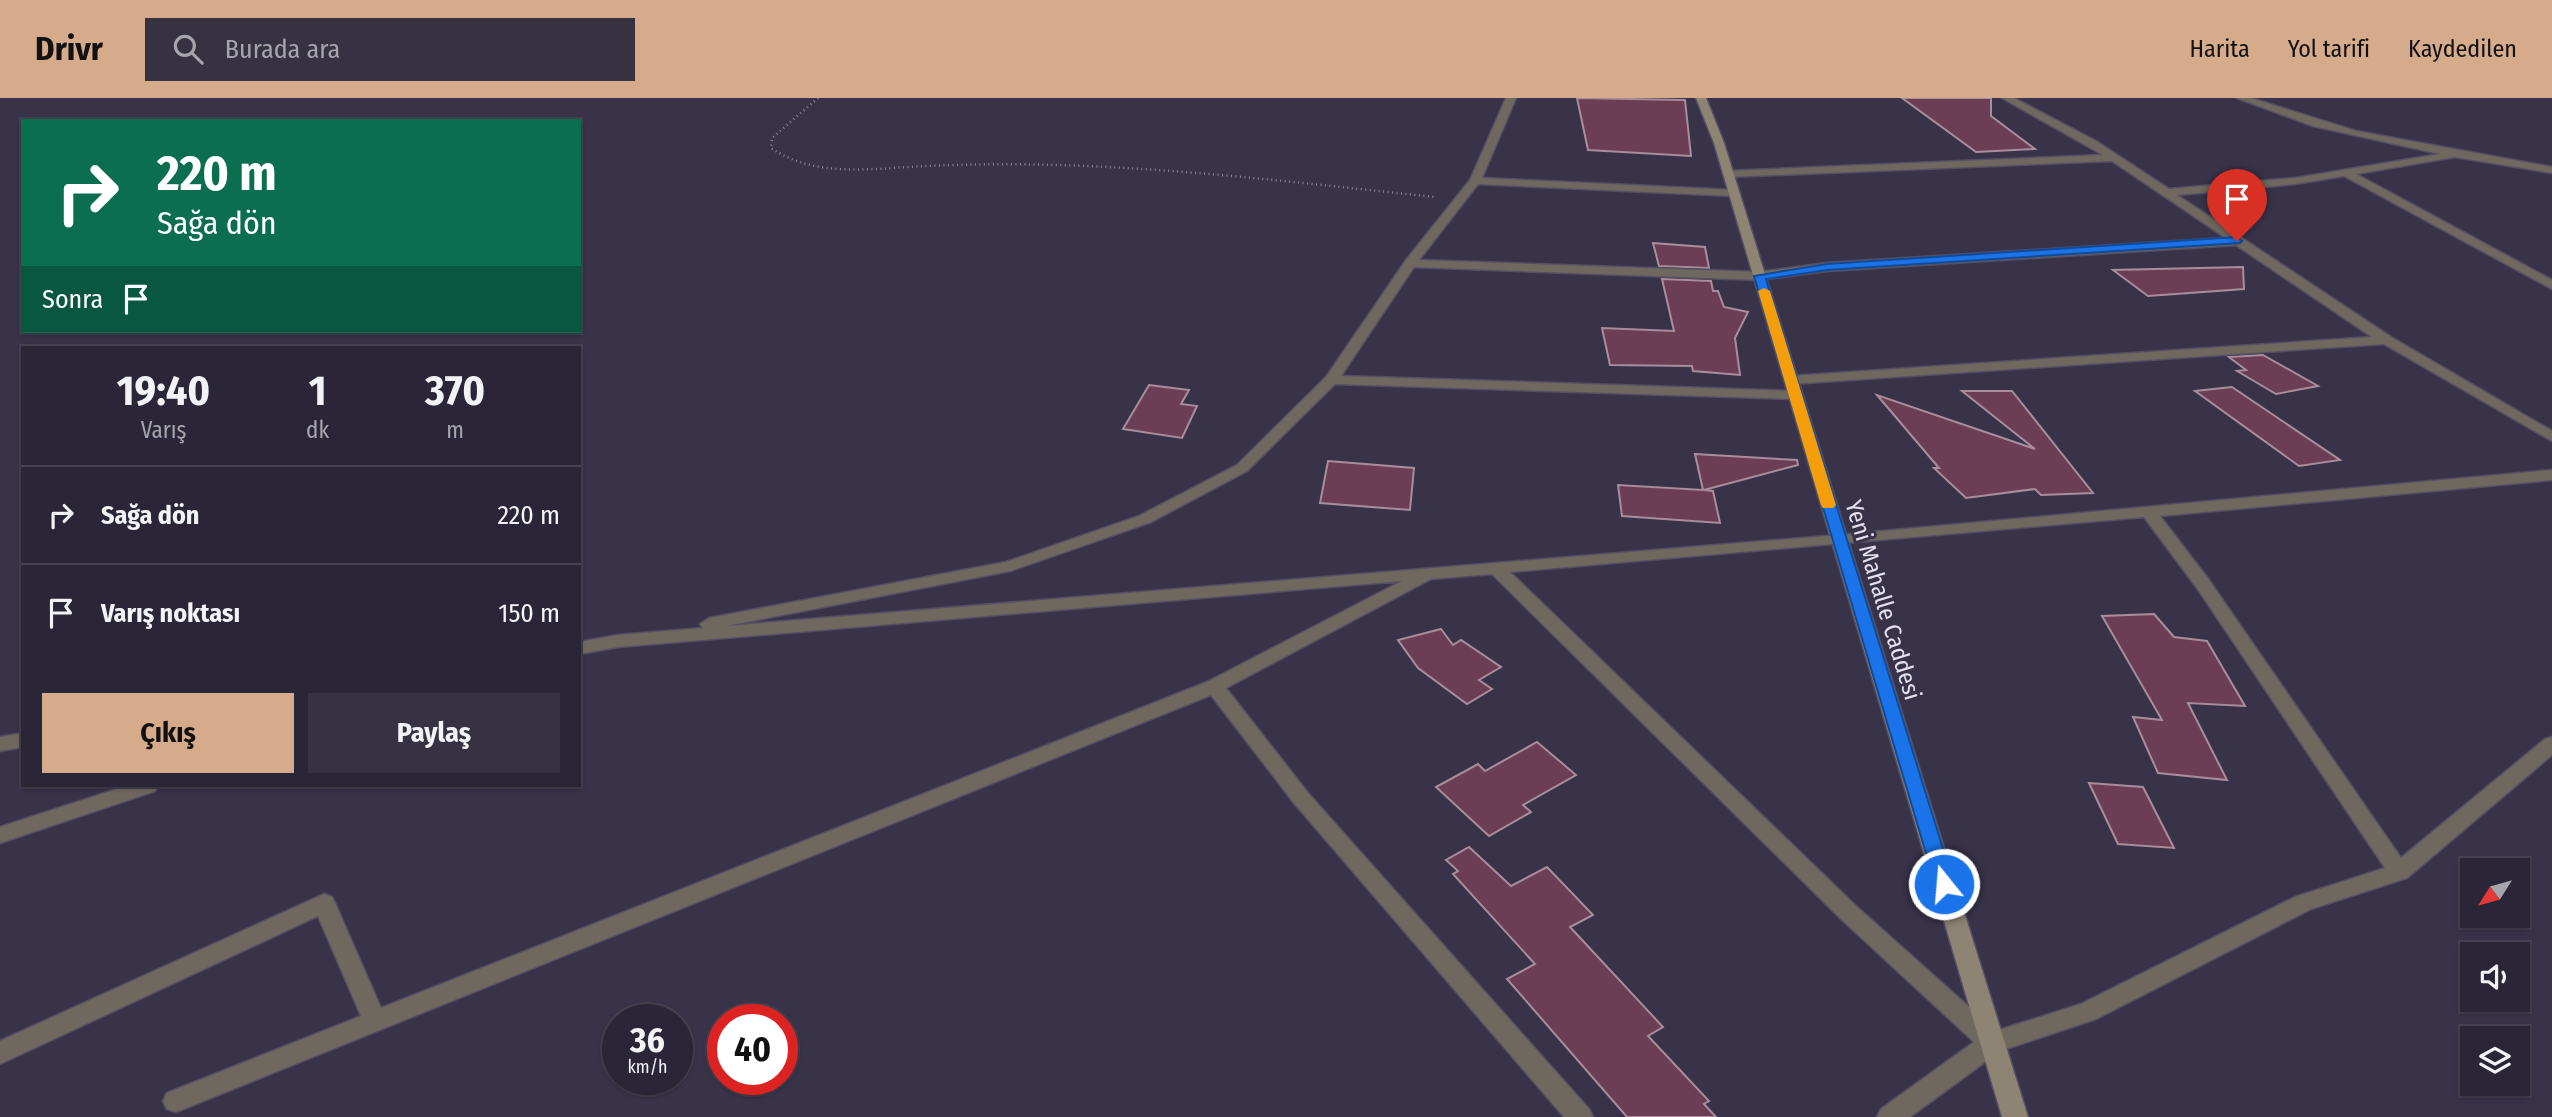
<!DOCTYPE html>
<html lang="tr">
<meta charset="utf-8">
<style>
body{margin:0;font-family:"Fira Sans Condensed",sans-serif;background:#363242;color:#f1f3f6;height:100vh;display:flex;flex-direction:column;font-size:26px;white-space:nowrap}
*{box-sizing:border-box;margin:0}
p{font-size:23px;color:#a5a5ad}
.icon{flex:none;width:38px;height:38px;fill:none;stroke:currentColor;stroke-width:2;stroke-linecap:round;stroke-linejoin:round}
.map{position:relative;flex:1;overflow:hidden}
.sheet{position:absolute;left:21px;top:248px;width:560px;height:441px;display:flex;flex-direction:column;background:#2a2637;border-radius:0px;box-shadow:0 2px 5px #0004,0 0 0 2px #464352}
.sheet>*{flex:none}
.guide{position:absolute;left:21px;top:21px;width:560px;height:214px;border-radius:0px;box-shadow:0 2px 5px #0004,0 0 0 2px #464352;background:#0b6e4f;color:#fff;overflow:hidden}
.needle{width:46px;rotate:233deg}
.buttons{position:absolute;left:2460px;top:760px;display:grid;gap:14px}
.buttons a{display:grid;place-items:center;width:70px;height:70px;border-radius:0px;background:#2a2637;box-shadow:0 2px 5px #0004,0 0 0 2px #464352;font-size:35px}
.speed{position:absolute;left:602px;top:906px;display:flex;gap:14px;font-size:35px;font-weight:700;text-align:center}
.speed>*{display:grid;place-content:center;width:91px;height:91px;border-radius:50%;background:#2a2637;box-shadow:0 2px 5px #0004,0 0 0 2px #464352;line-height:1}
.speed small{font-size:18px;font-weight:400}
.speed .limit{border:10px solid #d22;background:#fff;color:#111}
.pin{position:absolute;display:grid;place-items:center;width:60px;height:60px;color:#fff;margin:-72px -30px;border-radius:50% 50% 50% 0;rotate:-45deg;box-shadow:0 0 7px #0007}
.pin .icon{rotate:45deg}
.me{position:absolute;width:77px;margin:-38px;rotate:343deg;stroke-linejoin:round;filter:drop-shadow(0 0 5px #0008)}
.turn{display:flex;align-items:center;gap:24px;height:147px;padding:0 21px;font-size:32px}
.turn .icon{width:91px;height:91px;stroke-width:2.5}
.turn b{display:block;font-size:49px;line-height:60px}
.then{display:flex;align-items:center;height:66px;padding:0 21px;background:#0003;gap:14px;font-size:26px}
.eta{display:flex;justify-content:space-evenly;align-items:center;height:119px;text-align:center}
.eta b{font-size:42px;font-weight:700;line-height:49px}
.primary-button{display:flex;gap:14px;margin-top:auto;padding:14px 21px}
.primary-button a{flex:1;height:80px;border-radius:0px;background:#d6ab8b;color:#111;font-size:28px;font-weight:700;line-height:80px;text-align:center}
.primary-button a+a{background:#363242;color:#f1f3f6}
ul{padding:0;list-style:none}
li{display:flex;align-items:center;gap:21px;height:98px;padding:0 21px;border-top:2px solid #464352}
li div{flex:1}
li b{display:block;font-size:26px}
li em{font-style:normal}
header{display:flex;align-items:center;gap:42px;box-sizing:border-box;height:98px;padding:0 35px;background:#d6ab8b;color:#111}
header strong{font-size:33px}
nav{display:flex;gap:38px;margin-inline-start:auto;font-size:24px}
.search{width:490px;height:63px;background:#363242;display:flex;align-items:center;gap:18px;box-sizing:border-box;padding:0 24px;border-radius:0px;color:#a5a5ad;font-size:26px}
.map>svg:first-child{display:block}
</style>
<header>
<strong>Drivr</strong>
<div class="search"><svg class="icon" aria-label="search" viewBox="0 0 24 24"><circle cx="10" cy="10" r="6"/><path d="M15 15l6 6"/></svg>Burada ara</div>
<nav><a>Harita</a><a>Yol tarifi</a><a>Kaydedilen</a></nav>
</header>
<div class="map">
<svg width="2552" height="1019" viewBox="0 0 2552 1019">
<rect width="100%" height="100%" fill="#383349"/>
<path fill="#6b3e56" stroke="#a98d9b" stroke-width="2" d="M 1577,0 L 1685,2 L 1691,58 L 1588,52 Z
M 1902,0 L 1991,0 L 1991,18 L 2035,51 L 1976,54 Z
M 1653,145 L 1705,149 L 1709,170 L 1659,168 Z
M 2243,169 L 2244,191 L 2148,198 L 2113,172 Z
M 1662,181 L 1711,183 L 1713,193 L 1718,193 L 1724,209 L 1748,214 L 1735,240 L 1740,277 L 1693,273 L 1692,268 L 1610,267 L 1602,230 L 1674,233 Z
M 2263,257 L 2318,288 L 2276,296 L 2237,273 L 2246,272 L 2229,259 Z
M 1149,287 L 1189,292 L 1181,306 L 1197,308 L 1182,340 L 1123,331 Z
M 2232,289 L 2340,362 L 2299,368 L 2195,293 Z
M 1962,293 L 2012,293 L 2093,395 L 2041,397 L 2035,391 L 1966,400 L 1934,370 L 1939,370 L 1877,297 L 2035,351 Z
M 1695,356 L 1797,362 L 1798,367 L 1704,392 L 1713,393 L 1720,425 L 1622,418 L 1618,387 L 1703,392 Z
M 1328,363 L 1414,370 L 1410,412 L 1320,405 Z
M 2154,516 L 2174,539 L 2207,543 L 2245,608 L 2188,605 L 2227,682 L 2158,675 L 2133,619 L 2162,622 L 2102,518 Z
M 1441,531 L 1453,547 L 1461,542 L 1501,569 L 1479,582 L 1492,591 L 1467,606 L 1418,570 L 1398,542 Z
M 1537,644 L 1576,677 L 1523,707 L 1531,714 L 1489,738 L 1436,689 L 1478,666 L 1485,673 Z
M 2089,685 L 2143,689 L 2174,750 L 2118,746 Z
M 1469,749 L 1511,788 L 1547,769 L 1593,817 L 1570,829 L 1663,929 L 1648,938 L 1709,1003 L 1704,1006 L 1716,1019 L 1627,1019 L 1507,881 L 1535,866 L 1453,776 L 1458,773 L 1446,762 Z"/>
<g fill="none" stroke-linecap="round" stroke-linejoin="round">
<g stroke="#544f64" stroke-width="3">
<path id="street" d="M 1506,0 L 1516,0 L 1482,80 L 1734,92 L 1740,95 L 1734,98 L 1478,86 L 1419,162 L 1759,174 L 1827,165 L 2226,140 L 2112,63 L 1728,79 L 1723,76 L 1728,73 L 2103,57 L 2002,0 L 2014,0 L 2096,43 L 2169,91 L 2295,80 L 2440,56 L 2313,28 L 2237,0 L 2251,0 L 2356,33 L 2552,69 L 2552,75 L 2455,59 L 2356,76 L 2552,182 L 2552,191 L 2344,78 L 2295,86 L 2177,97 L 2391,239 L 2552,333 L 2552,343 L 2384,246 L 1791,286 L 1784,282 L 1791,278 L 2372,239 L 2236,147 L 1827,173 L 1759,182 L 1414,169 L 1341,278 L 1795,293 L 1802,297 L 1795,301 L 1335,286 L 1247,373 L 1151,424 L 1010,473 L 726,528 L 1839,437 L 2552,372 L 2552,382 L 2160,418 L 2209,482 L 2401,760 L 2545,641 L 2552,639 L 2552,657 L 2407,780 L 2311,811 L 2096,921 L 2000,953 L 1910,1019 L 1877,1019 L 1881,1011 L 1974,944 L 1840,820 L 1492,476 L 1431,481 L 1226,590 L 1308,695 L 1589,1011 L 1593,1019 L 1564,1019 L 1294,705 L 1211,597 L 176,1014 L 167,1011 L 163,1003 L 167,995 L 361,918 L 318,818 L 0,966 L 0,943 L 324,796 L 332,799 L 335,805 L 381,910 L 1207,584 L 1402,483 L 618,549 L 579,556 L 579,544 L 618,537 L 703,530 L 700,526 L 709,520 L 1006,464 L 1139,418 L 1237,367 L 1326,279 L 1406,162 L 1470,82 ZM 2144,419 L 2197,490 L 2385,770 L 2295,799 L 2081,906 L 1996,933 L 1856,808 L 1510,474 Z
M 23,635 L 23,649 L 0,653 L 0,639 Z
M 126,688 L 158,688 L 155,693 L 0,745 L 0,729 Z"/>
</g>
<g stroke="#544f64" stroke-width="3">
<path id="secondary" d="M 1696,0 L 1706,0 L 1724,45 L 2028,1019 L 2002,1019 L 1714,45 Z"/>
</g>
<path stroke="#8a8799" stroke-width="2.5" stroke-dasharray="1 3.5" stroke-linecap="butt" d="M 818,0 L 772,40 L 771,50 C 817,81 873,70 926,68 C 1101,60 1262,81 1435,99"/>
<use href="#street" fill="#6f685f" fill-rule="evenodd"/>
<use href="#secondary" fill="#8e8474" fill-rule="evenodd"/>
</g>
<path fill="#1a73e8" stroke="#114b97" stroke-width="2" d="M 2237,139 L 2242,143 L 2240,145 L 1827,172 L 1766,181 L 1954,786 L 1951,792 L 1937,792 L 1754,178 L 1827,166 Z"/>
<path fill="#f59e0b" d="M 1764,190 L 1770,193 L 1836,407 L 1833,410 L 1823,410 L 1821,407 L 1758,193 Z"/>
<g text-anchor="middle" dominant-baseline="central" stroke-width="6" stroke-linejoin="round" paint-order="stroke">
<g font-size="24" fill="#e4e2f0" stroke="#383349">
<text transform="translate(1883 502) rotate(73)">Yeni Mahalle Caddesi</text>
</g>
</g>
</svg>
<div class="buttons">
<a><svg class="needle" viewBox="-14 -14 28 28"><path d="M0-13l5 13h-10z" fill="#e53935"/><path d="M0 13l5-13h-10z" fill="#a5a5ad"/></svg></a>
<a><svg class="icon" aria-label="sound" viewBox="0 0 24 24"><path d="M4 9h4l5-4v14l-5-4H4zM17 9q2 3 0 6"/></svg></a>
<a><svg class="icon" aria-label="layers" viewBox="0 0 24 24"><path d="M12 4l9 5-9 5-9-5zM3 14l9 5 9-5"/></svg></a>
</div>
<div class="speed"><div>36<small>km/h</small></div><div class="limit">40</div></div>
<div class="pin" style="left:2237px;top:143px;background:#d93025"><svg class="icon" aria-label="arrive" viewBox="0 0 24 24"><path d="M6 21V4h12l-3 4 3 4H6"/></svg></div>
<svg class="me" style="left:1944px;top:786px" viewBox="-20 -20 40 40"><circle r="17" fill="#1a73e8" stroke="#fff" stroke-width="3"/><path d="M0-11L8 9 0 5-8 9z" fill="#fff"/></svg>
<div class="guide">
<div class="turn"><svg class="icon" aria-label="right" viewBox="0 0 24 24"><path d="M7 20v-9h11M14 6l5 5-5 5"/></svg><div><b>220 m</b>Sağa dön</div></div>
<div class="then">Sonra<svg class="icon" aria-label="arrive" viewBox="0 0 24 24"><path d="M6 21V4h12l-3 4 3 4H6"/></svg></div>
</div>
<section class="sheet">
<div class="eta">
<div><b>19:40</b><p>Varış</p></div>
<div><b>1</b><p>dk</p></div>
<div><b>370</b><p>m</p></div>
</div>
<ul>
<li><svg class="icon" aria-label="right" viewBox="0 0 24 24"><path d="M7 20v-9h11M14 6l5 5-5 5"/></svg><div><b>Sağa dön</b></div><em>220 m</em></li>
<li><svg class="icon" aria-label="arrive" viewBox="0 0 24 24"><path d="M6 21V4h12l-3 4 3 4H6"/></svg><div><b>Varış noktası</b></div><em>150 m</em></li>
</ul>
<div class="primary-button"><a>Çıkış</a><a>Paylaş</a></div>
</section>
</div>
